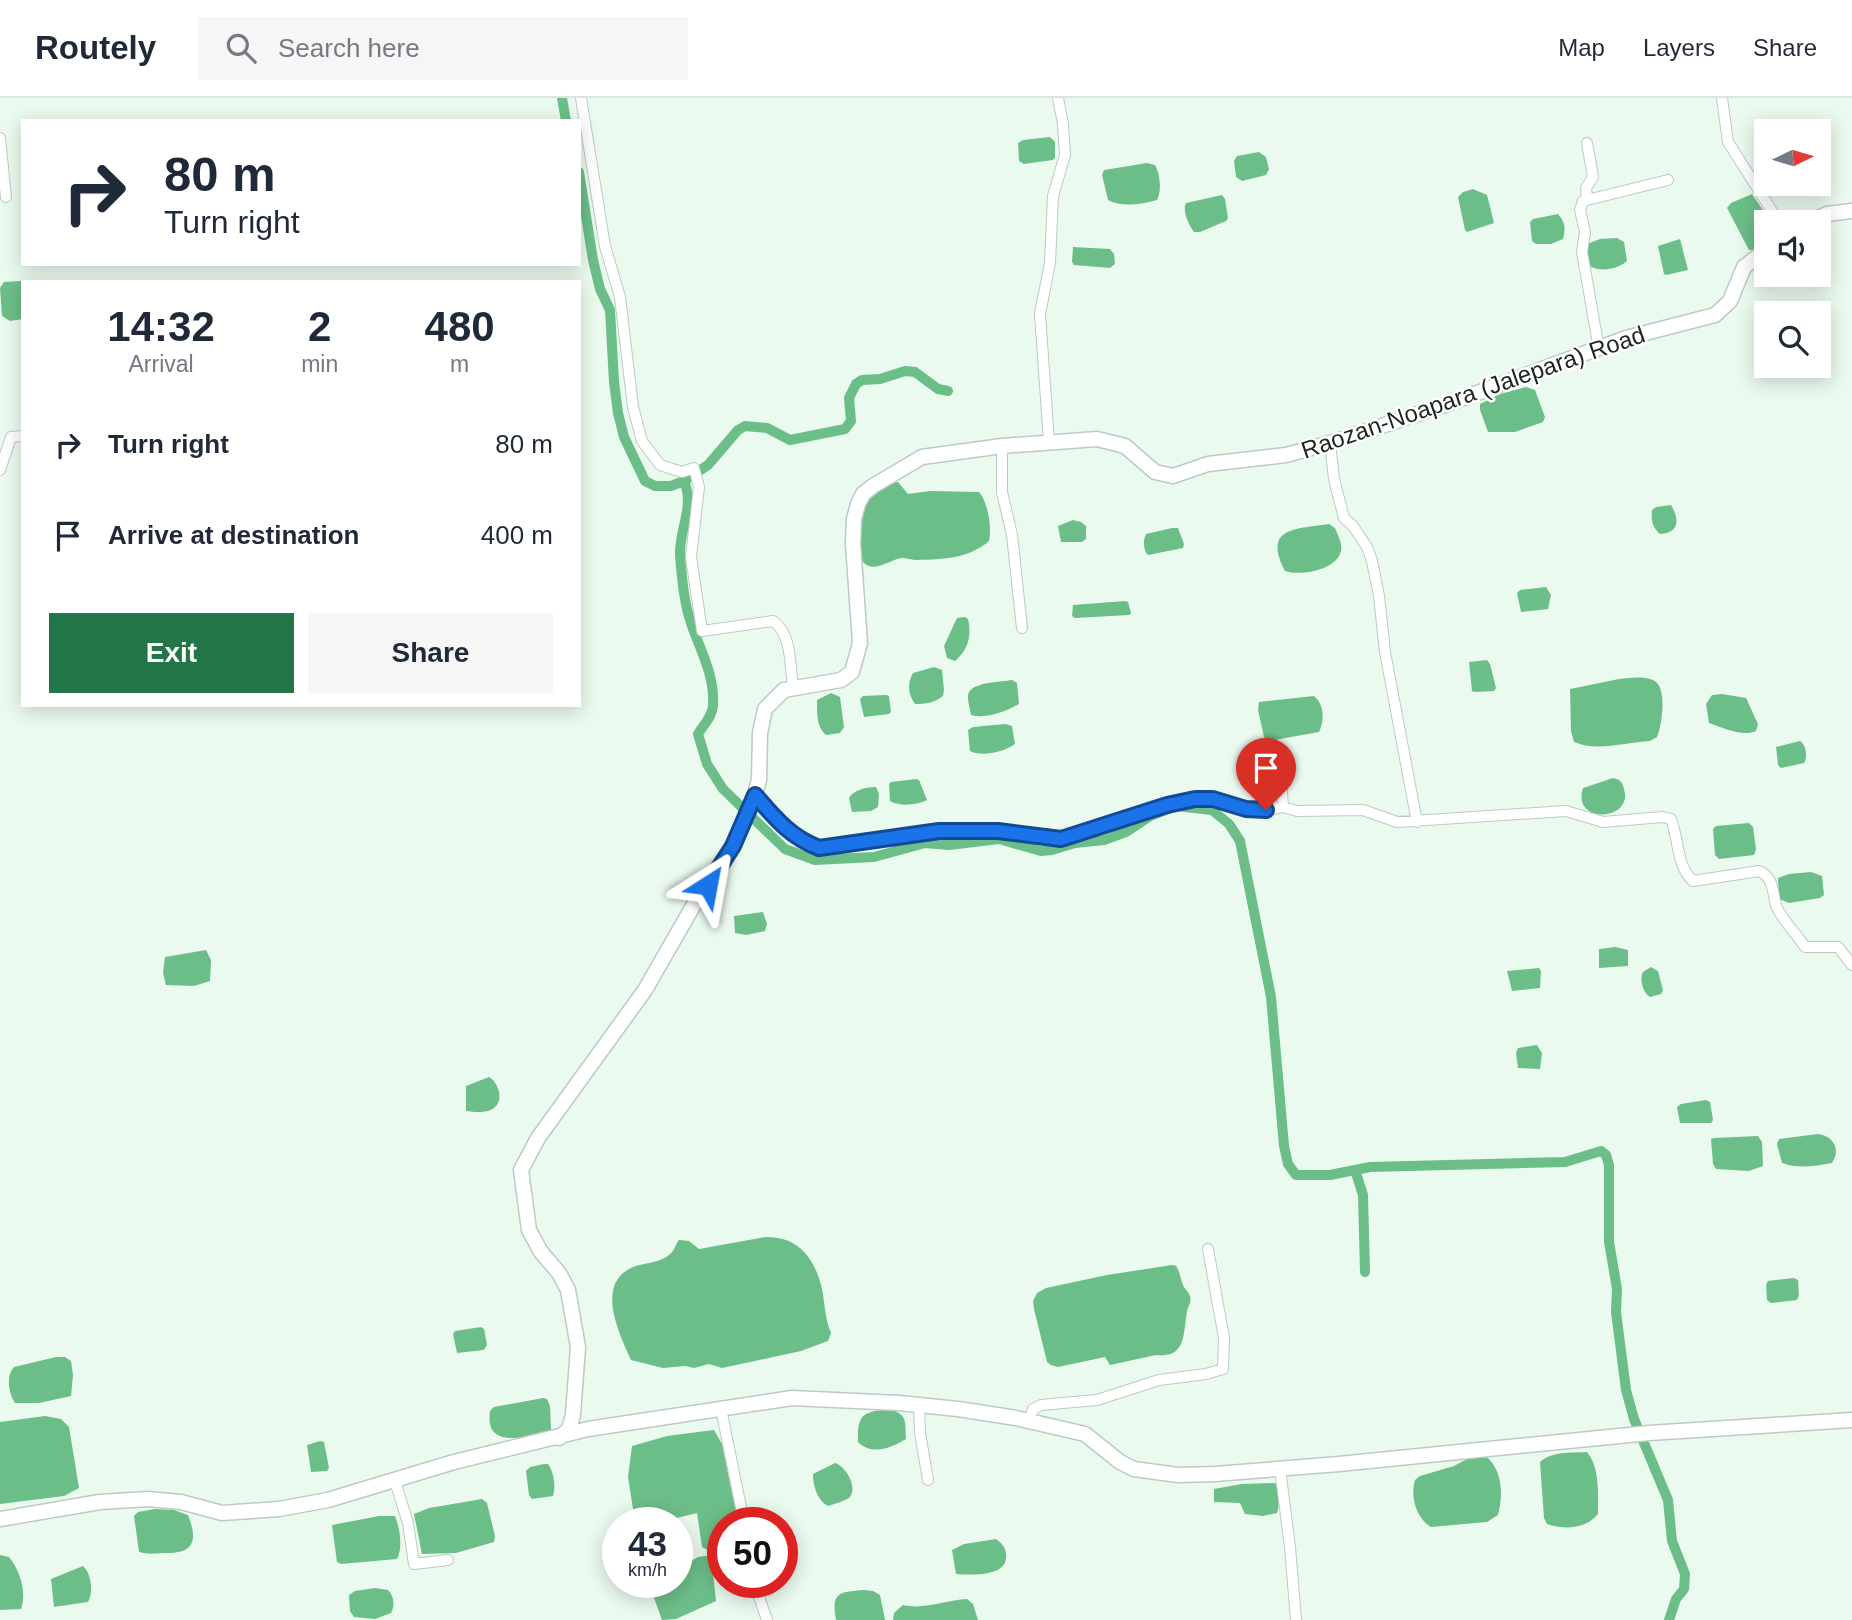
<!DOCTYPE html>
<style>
body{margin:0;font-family:Helvetica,sans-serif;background:#f6f6f7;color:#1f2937;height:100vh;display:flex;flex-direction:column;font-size:26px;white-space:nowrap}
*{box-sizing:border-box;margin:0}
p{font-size:23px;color:#747a83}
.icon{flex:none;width:38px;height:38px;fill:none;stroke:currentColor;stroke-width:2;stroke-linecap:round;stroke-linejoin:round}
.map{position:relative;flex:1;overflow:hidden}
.panel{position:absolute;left:21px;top:182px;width:560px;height:427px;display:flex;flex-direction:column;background:#fff;border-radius:0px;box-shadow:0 4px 18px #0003}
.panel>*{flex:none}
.top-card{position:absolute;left:21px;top:21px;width:560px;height:147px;border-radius:0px;box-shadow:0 4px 18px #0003;background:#fff;color:#1f2937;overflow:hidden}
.needle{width:46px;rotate:85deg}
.buttons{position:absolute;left:1754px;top:21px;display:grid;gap:14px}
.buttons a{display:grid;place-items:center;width:77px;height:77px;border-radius:0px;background:#fff;box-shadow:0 4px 18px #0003;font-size:35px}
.speed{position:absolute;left:602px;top:1409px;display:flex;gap:14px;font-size:35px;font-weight:700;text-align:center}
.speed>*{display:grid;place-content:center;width:91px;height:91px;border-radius:50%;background:#fff;box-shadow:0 4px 18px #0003;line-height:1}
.speed small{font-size:18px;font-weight:400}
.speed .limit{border:10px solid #d22;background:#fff;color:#111}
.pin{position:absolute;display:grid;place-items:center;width:60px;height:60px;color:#fff;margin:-72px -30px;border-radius:50% 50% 50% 0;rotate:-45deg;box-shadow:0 0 7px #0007}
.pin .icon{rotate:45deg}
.me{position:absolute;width:77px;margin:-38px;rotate:34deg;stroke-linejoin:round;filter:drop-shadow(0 0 5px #0008)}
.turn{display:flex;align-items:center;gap:24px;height:147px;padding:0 28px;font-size:32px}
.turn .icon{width:91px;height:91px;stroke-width:2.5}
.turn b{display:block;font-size:49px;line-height:60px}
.eta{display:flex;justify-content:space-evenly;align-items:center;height:119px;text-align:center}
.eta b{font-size:42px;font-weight:700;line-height:49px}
.button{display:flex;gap:14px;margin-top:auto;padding:14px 28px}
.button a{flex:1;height:80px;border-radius:0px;background:#227547;color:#fff;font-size:28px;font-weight:700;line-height:80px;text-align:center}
.button a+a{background:#f6f6f7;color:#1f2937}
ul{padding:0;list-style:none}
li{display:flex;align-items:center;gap:21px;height:91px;padding:0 28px}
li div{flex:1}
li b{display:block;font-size:26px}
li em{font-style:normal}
header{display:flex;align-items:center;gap:42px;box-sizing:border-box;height:98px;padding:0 35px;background:#fff;border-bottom:2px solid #e0e1e3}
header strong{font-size:33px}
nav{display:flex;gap:38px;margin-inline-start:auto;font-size:24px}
.search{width:490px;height:63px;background:#f6f6f7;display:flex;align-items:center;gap:18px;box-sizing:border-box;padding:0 24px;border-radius:0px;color:#747a83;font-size:26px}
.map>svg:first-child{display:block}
</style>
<header>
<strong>Routely</strong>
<div class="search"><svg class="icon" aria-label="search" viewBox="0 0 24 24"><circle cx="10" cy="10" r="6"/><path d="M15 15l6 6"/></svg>Search here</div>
<nav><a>Map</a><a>Layers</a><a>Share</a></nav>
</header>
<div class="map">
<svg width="1852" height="1522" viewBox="0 0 1852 1522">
<rect width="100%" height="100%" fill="#ebfaef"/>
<path fill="#6cbe89" d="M 1050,39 L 1055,44 L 1055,60 L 1053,62 L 1024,66 L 1019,63 L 1018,45 L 1023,42 Z
M 1259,54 L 1266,59 L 1269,71 L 1266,77 L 1242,83 L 1236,79 L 1234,63 L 1237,58 Z
M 1147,65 L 1155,67 C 1160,76 1162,93 1157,102 C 1142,106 1123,110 1108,102 L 1102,77 L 1104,72 Z
M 1473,91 L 1487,97 L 1494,125 L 1467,134 L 1465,132 L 1458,99 L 1463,94 Z
M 1752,96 L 1771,124 L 1766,124 L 1766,144 L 1753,152 L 1749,152 L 1727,110 L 1731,105 Z
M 1222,97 L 1225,101 L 1228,120 L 1226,123 L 1200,134 L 1194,134 C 1189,127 1182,113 1186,105 Z
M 1558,116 C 1565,124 1566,130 1563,141 L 1551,146 L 1536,146 L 1532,143 L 1530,124 L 1533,121 Z
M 1617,140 L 1624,144 L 1627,163 C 1618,171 1602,174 1591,169 L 1587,156 L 1587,146 L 1600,141 Z
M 1680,141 L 1688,172 L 1666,177 L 1664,176 L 1658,148 Z
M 1073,149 L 1110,151 L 1114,156 L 1115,166 L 1110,170 L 1074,167 L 1072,164 Z
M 35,182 L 37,184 L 23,184 L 23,221 L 10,223 L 2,218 L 0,190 L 4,184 Z
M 1526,289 L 1535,292 L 1545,319 L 1543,324 L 1515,334 L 1488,334 L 1480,312 L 1480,306 L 1500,296 Z
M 898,384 L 908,396 L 930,393 L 979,394 C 988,404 992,430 989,443 C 968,461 943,461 917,462 C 912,462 906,460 901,460 C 890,462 876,474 865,466 C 859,461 861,452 860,446 C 857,417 865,389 898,384 Z
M 1671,407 C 1680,422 1679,435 1660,436 C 1652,429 1651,422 1652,412 L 1656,409 Z
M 1073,422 L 1081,424 L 1086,428 L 1086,441 L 1082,444 L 1061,444 L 1058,428 Z
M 1329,426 L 1335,430 C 1338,438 1344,447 1340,456 C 1333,473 1299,478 1285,473 C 1262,429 1296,431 1329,426 Z
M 1172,430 L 1178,430 L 1184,446 L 1183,450 L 1148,457 C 1143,452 1143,442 1146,436 Z
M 1546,489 L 1551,497 L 1548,511 L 1521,514 L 1517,495 L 1520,492 Z
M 1125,503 L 1128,504 L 1131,515 L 1129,517 L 1075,520 L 1072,518 L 1073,507 Z
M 965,519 L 968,521 C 972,538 968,552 955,563 L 947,560 L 944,548 L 957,520 Z
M 1487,562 L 1490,566 L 1496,590 L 1494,593 L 1474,594 L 1472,593 L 1469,564 Z
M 934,569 L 942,572 L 944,592 L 943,598 C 934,605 926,606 915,606 C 908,597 907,585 913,575 Z
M 1619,581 C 1630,580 1643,578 1653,582 C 1668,588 1662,627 1657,639 L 1650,643 C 1627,644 1597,654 1574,644 L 1571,633 L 1570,591 Z
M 1012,582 L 1017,585 L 1019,606 C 1005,614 986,621 971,617 C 970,610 966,600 969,594 C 975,584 1001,584 1012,582 Z
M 831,595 L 840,599 L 844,629 L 840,635 L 826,637 C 816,629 817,613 817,602 Z
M 1722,596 L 1746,600 L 1758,626 L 1756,633 C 1743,639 1723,630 1709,625 L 1706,606 L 1712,597 Z
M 886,597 L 889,598 L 891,614 L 889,616 L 864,619 L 860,601 L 863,598 Z
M 1314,598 C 1324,606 1325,622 1319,634 L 1269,643 L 1264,639 L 1258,612 L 1259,604 Z
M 1005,626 L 1012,628 L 1015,646 C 1005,654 981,659 970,653 L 968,632 L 973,629 Z
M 1800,643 C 1806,646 1808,659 1804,665 L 1781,670 L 1778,667 L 1776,649 Z
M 1613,680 C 1621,682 1622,684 1624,691 C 1634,723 1571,727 1583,690 Z
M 916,681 L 919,682 L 927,702 C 917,707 900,709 890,703 L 889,686 L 891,684 Z
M 876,689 L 879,696 L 878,709 L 871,713 L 852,714 L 849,700 C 853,692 867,689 876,689 Z
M 1749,725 L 1753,729 L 1756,751 L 1754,757 L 1719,761 L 1715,757 L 1713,731 L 1716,728 Z
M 1811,774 L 1822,778 L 1824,797 L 1820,800 L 1789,805 L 1779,801 L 1778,780 L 1789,776 Z
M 763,814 L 767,826 L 765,833 L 746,837 L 735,835 L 734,818 Z
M 1615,849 L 1628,852 L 1628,868 L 1599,870 L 1599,851 Z
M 206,852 L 211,862 L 210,883 L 194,888 L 166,887 L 163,875 L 165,859 Z
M 1651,869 L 1658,873 L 1663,892 L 1661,896 L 1650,899 C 1643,895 1639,881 1643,874 Z
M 1539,870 L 1541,873 L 1540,890 L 1512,893 L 1507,873 Z
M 1537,947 L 1542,955 L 1540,971 L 1518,970 L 1516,955 L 1518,950 Z
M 489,979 C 498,984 504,1001 495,1009 C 488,1016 475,1014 466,1013 L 466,988 Z
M 1706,1002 L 1710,1004 L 1713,1022 L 1711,1025 L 1680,1025 L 1677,1009 L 1681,1006 Z
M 1818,1036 C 1834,1038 1841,1052 1832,1065 C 1816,1068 1797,1071 1782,1065 L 1777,1046 L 1779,1041 Z
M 1758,1038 L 1762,1044 L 1763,1068 L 1749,1073 L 1716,1071 L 1713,1066 L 1711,1041 L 1714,1040 Z
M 765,1139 C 798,1138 815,1160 822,1191 C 825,1206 825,1221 831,1235 L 828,1243 L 801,1253 L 722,1270 L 709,1266 L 694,1270 L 685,1268 L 663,1270 L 631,1262 C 620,1237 596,1189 629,1171 C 642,1164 660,1166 670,1156 C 675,1152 675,1147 679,1142 L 689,1143 L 699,1151 Z
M 1172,1167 L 1176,1168 C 1181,1175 1180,1182 1184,1189 C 1186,1192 1189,1195 1190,1198 C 1192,1205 1188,1207 1187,1214 C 1183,1234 1187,1261 1156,1257 L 1110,1267 L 1105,1259 L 1058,1269 L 1051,1267 L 1047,1264 L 1034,1211 L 1033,1203 L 1037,1195 L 1046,1190 L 1107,1177 Z
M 1794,1180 L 1798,1182 L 1799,1197 L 1797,1202 L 1771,1205 L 1767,1202 L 1766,1187 L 1768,1183 Z
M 481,1229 L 484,1231 L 487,1247 L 484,1252 L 457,1255 L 453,1236 L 455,1233 Z
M 56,1259 L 65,1259 L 71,1263 L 73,1277 L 71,1298 L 39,1305 L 15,1305 C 8,1294 6,1278 14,1269 Z
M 543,1300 L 547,1301 L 550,1308 L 551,1332 C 540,1338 504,1345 495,1335 C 489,1330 489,1321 490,1313 L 494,1309 Z
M 889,1311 C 908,1316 905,1324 906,1341 C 891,1350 872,1358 858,1344 C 857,1316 863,1314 889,1311 Z
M 45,1318 L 61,1321 L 69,1329 L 79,1390 L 64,1398 L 0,1406 L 0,1324 Z
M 714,1332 L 722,1346 L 738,1424 L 723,1424 L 723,1450 L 709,1453 L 702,1449 L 697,1415 L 660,1424 L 635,1424 L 628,1379 L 632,1348 L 667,1338 Z
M 320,1343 L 324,1344 L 329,1370 L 327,1373 L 311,1374 L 307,1347 Z
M 1587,1354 C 1600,1369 1598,1397 1598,1416 C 1586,1431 1564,1432 1547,1426 L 1544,1420 L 1540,1364 C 1552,1353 1571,1355 1587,1354 Z
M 1469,1360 L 1488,1360 C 1503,1375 1503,1398 1498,1417 L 1487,1424 L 1431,1429 C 1416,1420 1410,1398 1415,1382 L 1420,1378 L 1454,1368 Z
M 835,1365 C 845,1368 858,1388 850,1399 C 846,1403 834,1406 828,1408 C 817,1402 813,1388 813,1376 Z
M 544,1366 L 548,1366 C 554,1374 556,1389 553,1398 L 532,1401 L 529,1397 L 526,1373 L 530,1369 Z
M 1275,1385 C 1280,1393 1280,1407 1277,1415 L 1263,1418 L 1245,1416 L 1240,1405 L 1214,1404 L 1214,1391 L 1242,1386 Z
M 482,1401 L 487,1405 L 495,1438 L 494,1444 L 456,1455 L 422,1456 L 414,1416 L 429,1410 Z
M 155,1411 L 174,1412 L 188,1417 C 197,1440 196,1455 168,1455 C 158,1455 149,1457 139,1454 L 134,1418 L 138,1414 Z
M 379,1418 L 395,1418 C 400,1430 403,1450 397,1461 L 341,1466 L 337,1464 L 332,1427 Z
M 996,1441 C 1003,1446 1007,1451 1006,1460 C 1005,1479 970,1477 956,1476 L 952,1452 L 964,1446 Z
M 0,1457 L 9,1459 C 20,1472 27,1495 21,1511 L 0,1512 Z
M 711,1457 L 716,1503 L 676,1521 L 662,1522 L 654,1500 L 655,1484 L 677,1484 L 677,1471 L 698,1459 Z
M 83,1468 C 91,1475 94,1494 88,1504 L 54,1509 L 51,1481 Z
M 375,1490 L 388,1492 C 394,1498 395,1507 391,1515 L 375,1521 L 354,1519 L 350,1513 L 349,1497 L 355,1493 Z
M 864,1492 L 873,1493 L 880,1497 L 885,1522 L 836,1522 C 831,1494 839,1494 864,1492 Z
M 967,1501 L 973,1506 L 978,1522 L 893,1522 L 894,1515 L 903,1507 C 924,1512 946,1502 967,1501 Z"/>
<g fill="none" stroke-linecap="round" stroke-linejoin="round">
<path stroke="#6cbe89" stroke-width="10" d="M 562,0 L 566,23
M 579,74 L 593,162 L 600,191 L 610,212 L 614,284 L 618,315 L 624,339 L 645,383 L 655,388 L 671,388 L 684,383 L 708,367 L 738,332 L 745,328 L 767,330 L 790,342 L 845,331 L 851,323 L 849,300 L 856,286 L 862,282 L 880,281 L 905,273 L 915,274 L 938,291 L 948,293
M 684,383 C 695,409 679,431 680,457 C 682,482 684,507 693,531 C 702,555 715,580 713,608 C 712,619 704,626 698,636 L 707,666 L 723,691 L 785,751 L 815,762 L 874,759 L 925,745 L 949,747 L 999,741 L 1041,753 L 1052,752 L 1075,745 L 1104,742 L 1126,734 L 1150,718 L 1176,708 L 1212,712 L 1229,726 L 1240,743 L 1271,899 L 1284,1048 L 1288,1066 L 1296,1077 L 1330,1077 L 1370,1069 L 1565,1064 L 1601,1053 L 1606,1057 L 1609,1067 L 1609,1144 L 1617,1191 L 1616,1214 L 1626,1292 L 1634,1321 L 1668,1402 L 1672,1443 L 1685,1476 L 1684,1491 L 1676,1501 L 1669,1522
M 1355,1072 L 1363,1097 L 1365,1174"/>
<g stroke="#bccbc0" stroke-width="12">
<path id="street" d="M 581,0 L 605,148 L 620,199 L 633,309 L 642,343 L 660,367 L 682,374 L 694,370 L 699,389 L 691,459 L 702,533 L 773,523 C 792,535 790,569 793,590
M 1722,0 L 1728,44 L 1779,124
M 0,40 L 6,99
M 1587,45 L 1593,79 L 1586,90 L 1587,101
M 1599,251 L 1582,154 L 1585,134 L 1580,112 L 1583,103 L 1668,82
M 1049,344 L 1040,216 L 1050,165 L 1053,98 L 1065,57 L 1063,26 L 1058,0
M 1330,345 L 1334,381 L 1344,420 L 1353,428 L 1367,449 L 1372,463 L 1379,498 L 1385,554 L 1417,724
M 1002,348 L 1002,394 L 1012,437 L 1022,530
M 0,372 L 11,339 L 23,338
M 755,697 C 775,720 790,739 819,750 L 939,733 L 998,733 L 1061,741 L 1167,707 L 1195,701 L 1213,701 L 1246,711 L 1266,712 L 1283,709 L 1279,652
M 1283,709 L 1297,713 L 1363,712 L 1397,724 L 1566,713 L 1603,724 L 1663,719 L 1671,721 C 1679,741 1676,768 1693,783 L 1759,773 C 1774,780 1772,792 1776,807 C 1779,818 1798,838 1805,849 L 1838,849 L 1852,867
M 919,1307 L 920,1335 L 928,1382
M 721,1311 L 744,1424
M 1029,1323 L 1033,1311 L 1041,1307 L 1097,1302 L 1159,1282 L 1206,1276 L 1223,1271 L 1224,1240 L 1208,1151
M 1280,1371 L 1290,1449 L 1296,1522
M 395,1383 L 408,1425 L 414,1466 L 448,1462
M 754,1484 L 767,1522"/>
</g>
<g stroke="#bccbc0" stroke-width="17">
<path id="secondary" d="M 1809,124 L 1827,116 L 1852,113
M 559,1340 L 569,1331 L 573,1317 L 578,1249 L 568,1192 L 559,1175 L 541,1154 L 529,1132 L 521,1072 L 538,1040 L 645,892 L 692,810 L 733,748 L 753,703 L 759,682 L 760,635 L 765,611 L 784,592 L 841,582 L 852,574 L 860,545 L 853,446 L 854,421 L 858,406 L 863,396 L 873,388 L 922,359 L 1002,348 L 1097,341 L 1125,348 L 1155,374 L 1173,378 L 1208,366 L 1286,357 L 1330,345 L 1442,308 L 1626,240 L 1715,217 L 1730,203 L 1744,169 L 1766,152
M 0,1421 L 100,1404 L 148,1401 L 181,1404 L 222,1415 L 279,1411 L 328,1402 L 454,1364 L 588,1331 L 792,1300 L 899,1305 L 958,1311 L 1016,1320 L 1085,1336 L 1120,1364 L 1134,1371 L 1178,1377 L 1215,1376 L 1339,1366 L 1649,1335 L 1852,1322"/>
</g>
<use href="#street" stroke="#fff" stroke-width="10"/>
<use href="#secondary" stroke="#fff" stroke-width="14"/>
</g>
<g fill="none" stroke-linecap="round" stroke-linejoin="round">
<g stroke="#114b97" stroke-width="18">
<path id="route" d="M 708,787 L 733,748 L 755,697 C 775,720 790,739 819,750 L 939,733 L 998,733 L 1061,741 L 1167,707 L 1195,701 L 1213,701 L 1246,711 L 1266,712"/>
</g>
<use href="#route" stroke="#1a73e8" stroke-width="12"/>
</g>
<g text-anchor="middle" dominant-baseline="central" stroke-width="5" stroke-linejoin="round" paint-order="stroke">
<g font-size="24" fill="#1f2521" stroke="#fff">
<text transform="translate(1473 294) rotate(-19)">Raozan-Noapara (Jalepara) Road</text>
</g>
</g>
</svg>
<div class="buttons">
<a><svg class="needle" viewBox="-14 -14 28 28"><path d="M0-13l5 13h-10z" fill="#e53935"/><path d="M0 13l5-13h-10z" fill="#747a83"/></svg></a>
<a><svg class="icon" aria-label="sound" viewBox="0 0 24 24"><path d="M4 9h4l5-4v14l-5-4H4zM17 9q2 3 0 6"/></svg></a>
<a><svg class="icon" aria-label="search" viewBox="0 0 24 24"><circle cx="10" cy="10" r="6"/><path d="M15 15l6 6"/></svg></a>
</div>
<div class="speed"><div>43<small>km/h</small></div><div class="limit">50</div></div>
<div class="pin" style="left:1266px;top:712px;background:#d93025"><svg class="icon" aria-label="arrive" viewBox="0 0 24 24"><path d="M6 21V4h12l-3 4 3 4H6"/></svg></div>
<svg class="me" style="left:708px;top:787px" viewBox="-20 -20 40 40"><path d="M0-17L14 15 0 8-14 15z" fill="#1a73e8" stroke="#fff" stroke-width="4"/></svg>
<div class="top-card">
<div class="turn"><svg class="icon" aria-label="right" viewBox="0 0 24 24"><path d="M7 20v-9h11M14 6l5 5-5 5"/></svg><div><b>80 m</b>Turn right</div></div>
</div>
<section class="panel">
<div class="eta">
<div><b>14:32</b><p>Arrival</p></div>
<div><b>2</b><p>min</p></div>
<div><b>480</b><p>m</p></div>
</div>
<ul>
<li><svg class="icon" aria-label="right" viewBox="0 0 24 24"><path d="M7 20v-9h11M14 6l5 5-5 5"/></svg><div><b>Turn right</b></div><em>80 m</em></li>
<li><svg class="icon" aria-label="arrive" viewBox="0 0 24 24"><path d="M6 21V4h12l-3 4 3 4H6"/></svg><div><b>Arrive at destination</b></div><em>400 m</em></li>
</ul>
<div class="button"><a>Exit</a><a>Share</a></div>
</section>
</div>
